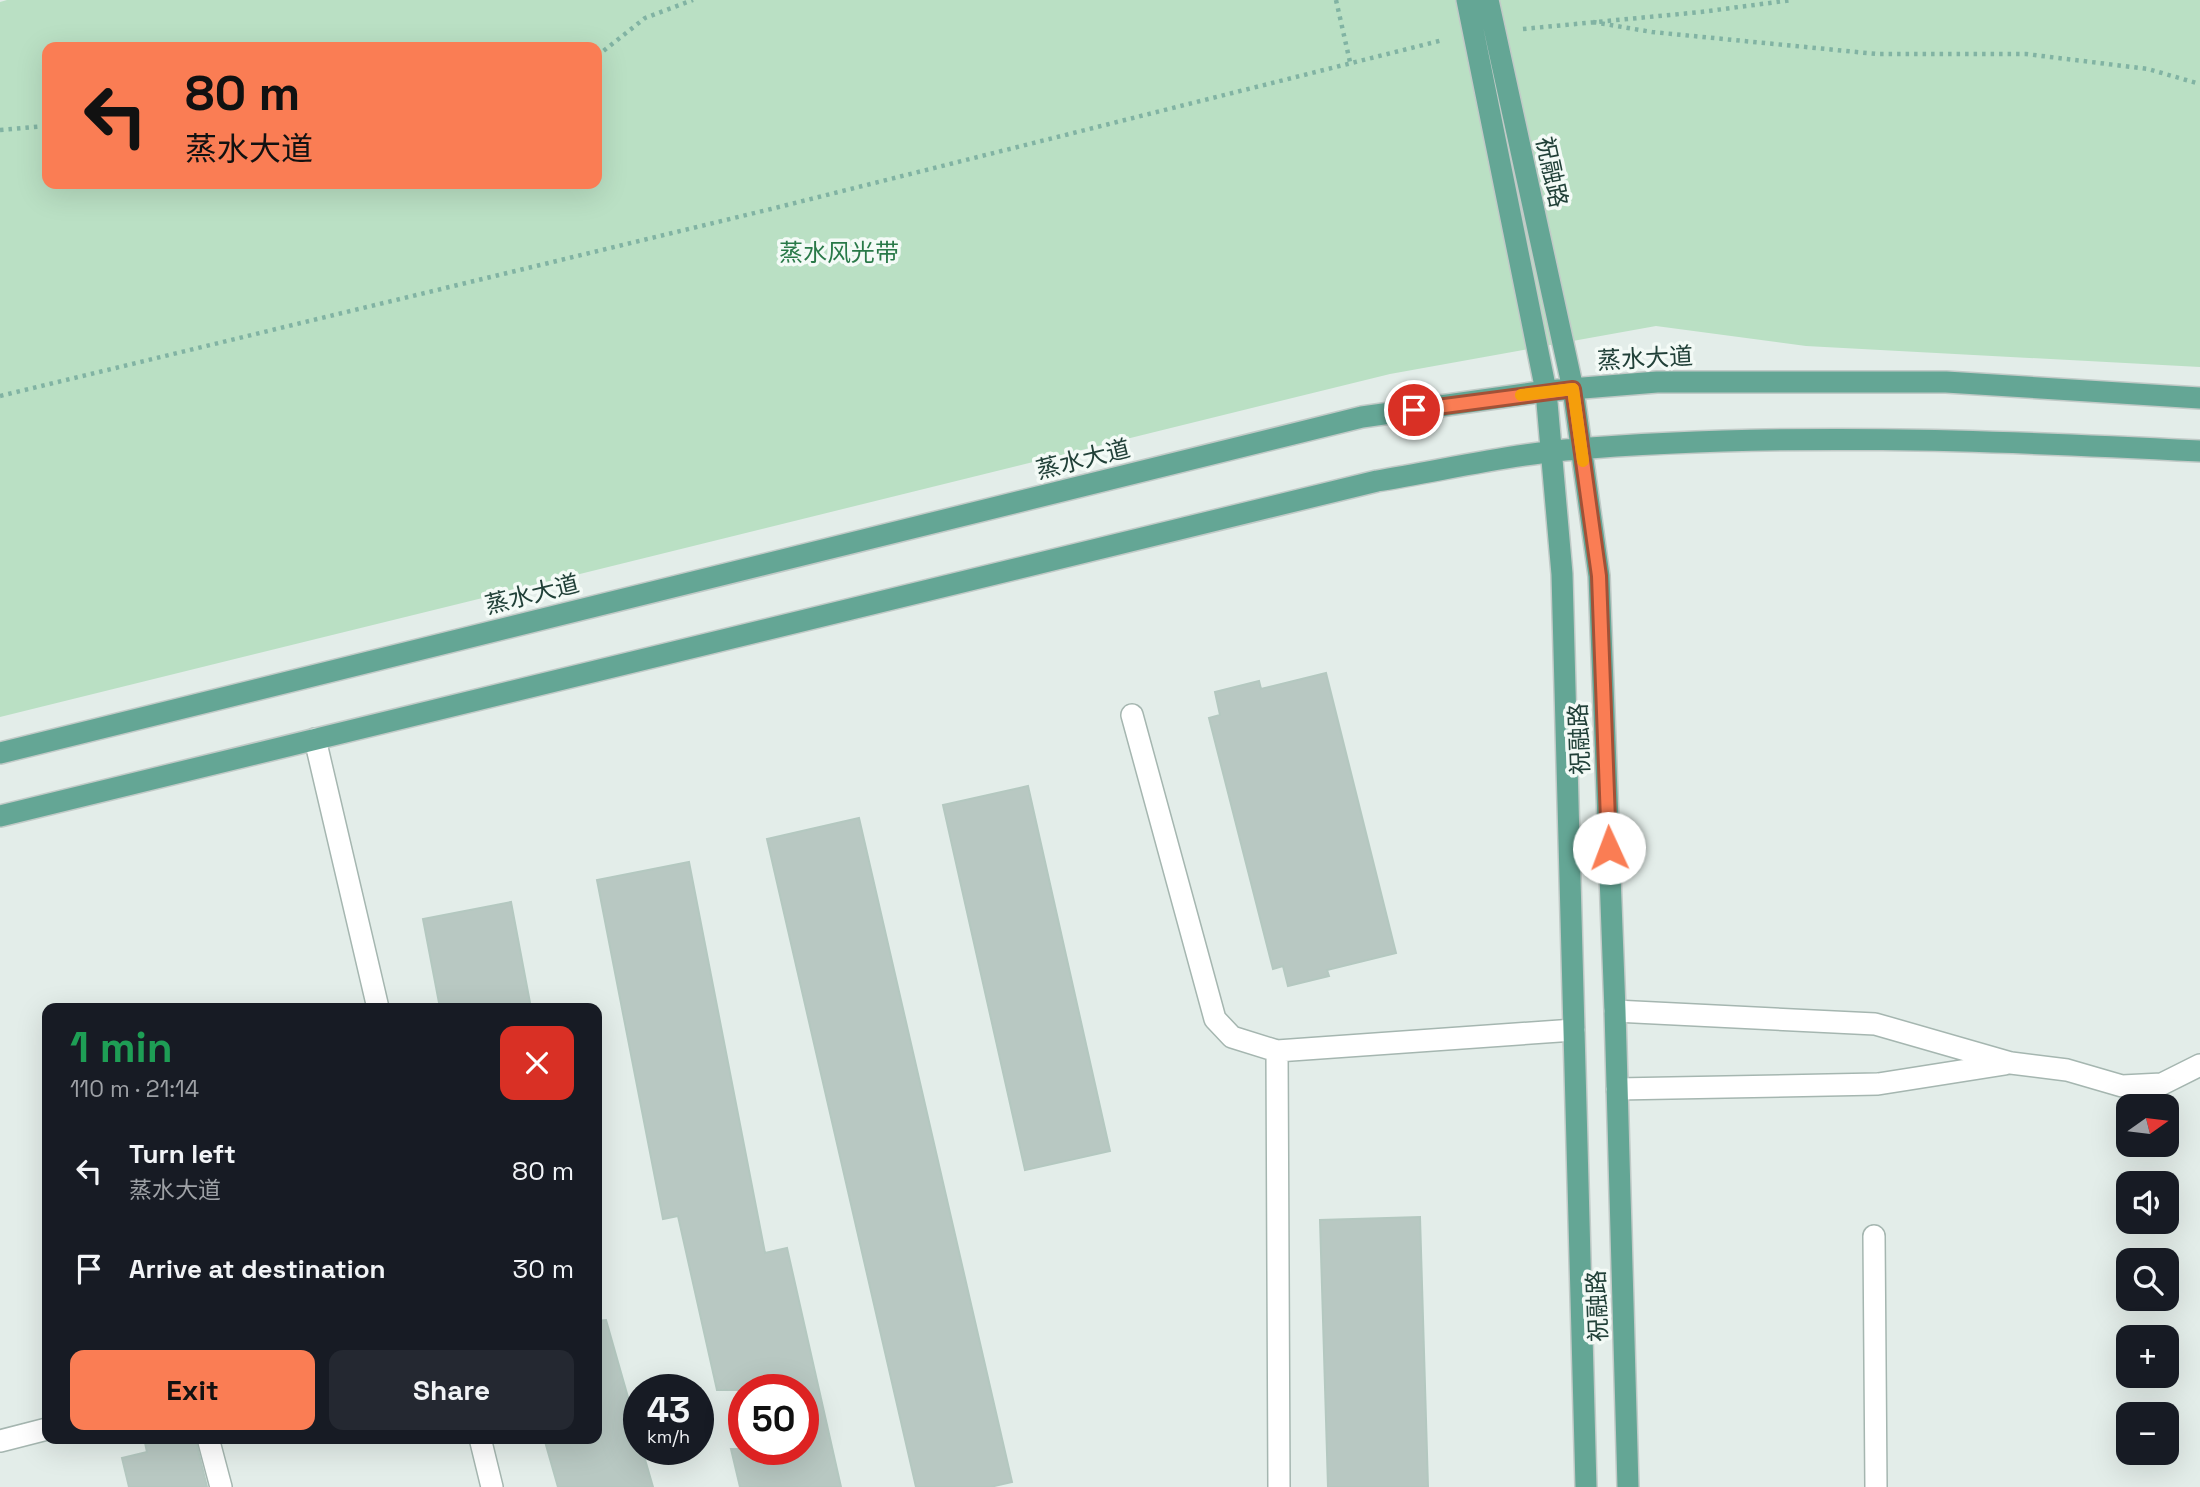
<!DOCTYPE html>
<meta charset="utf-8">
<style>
body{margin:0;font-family:"Space Grotesk","Noto Sans SC",sans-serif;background:#242831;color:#f1f3f6;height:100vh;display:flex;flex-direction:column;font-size:26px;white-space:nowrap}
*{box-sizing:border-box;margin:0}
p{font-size:23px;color:#9ea1a6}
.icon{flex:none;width:38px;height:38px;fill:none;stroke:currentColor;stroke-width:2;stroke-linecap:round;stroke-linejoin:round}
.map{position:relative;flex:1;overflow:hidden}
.side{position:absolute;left:42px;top:1003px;width:560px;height:441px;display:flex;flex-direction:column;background:#171b24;border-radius:14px;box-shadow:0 7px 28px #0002}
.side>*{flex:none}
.banner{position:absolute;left:42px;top:42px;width:560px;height:147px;border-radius:14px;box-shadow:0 7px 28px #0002;background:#fa7d54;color:#111;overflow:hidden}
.needle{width:46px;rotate:76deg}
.controls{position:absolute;left:2116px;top:1094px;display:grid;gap:14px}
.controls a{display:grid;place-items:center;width:63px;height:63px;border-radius:14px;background:#171b24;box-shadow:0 7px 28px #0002;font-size:35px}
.speed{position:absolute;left:623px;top:1374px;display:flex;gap:14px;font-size:35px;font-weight:700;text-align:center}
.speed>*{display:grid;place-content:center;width:91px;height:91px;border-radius:50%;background:#171b24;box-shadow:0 7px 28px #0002;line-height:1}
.speed small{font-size:18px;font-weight:400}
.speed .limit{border:10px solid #d22;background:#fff;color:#111}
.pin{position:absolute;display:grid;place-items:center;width:60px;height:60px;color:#fff;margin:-30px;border:4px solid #fff;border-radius:50%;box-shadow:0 2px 7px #0007}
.me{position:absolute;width:77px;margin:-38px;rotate:358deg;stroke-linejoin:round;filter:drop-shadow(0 0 5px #0008)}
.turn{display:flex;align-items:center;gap:24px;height:147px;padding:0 28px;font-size:32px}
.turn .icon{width:91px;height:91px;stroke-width:2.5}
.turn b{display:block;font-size:49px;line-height:60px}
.round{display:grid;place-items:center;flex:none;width:74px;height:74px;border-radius:14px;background:#242831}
.overview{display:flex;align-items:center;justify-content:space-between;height:119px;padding:0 28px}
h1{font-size:42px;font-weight:800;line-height:52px;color:#1e9e55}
.primary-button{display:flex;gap:14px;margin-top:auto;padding:14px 28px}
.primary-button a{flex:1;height:80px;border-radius:14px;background:#fa7d54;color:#111;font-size:28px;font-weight:800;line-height:80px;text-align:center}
.primary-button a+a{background:#242831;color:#f1f3f6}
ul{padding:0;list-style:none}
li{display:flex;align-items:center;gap:21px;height:98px;padding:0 28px}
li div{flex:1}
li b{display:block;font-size:26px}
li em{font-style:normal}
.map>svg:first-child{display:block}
</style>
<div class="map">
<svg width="2200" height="1487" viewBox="0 0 2200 1487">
<rect width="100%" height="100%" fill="#e3ede9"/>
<path fill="#bae0c4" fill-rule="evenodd" d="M 7,0 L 2200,0 L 2200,367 L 1806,346 L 1656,326 L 1390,374 L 0,717 L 0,2 ZM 47,47 L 597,47 L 597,184 L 47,184 Z"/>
<path fill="#b8c8c2" stroke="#b4c8c0" stroke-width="2" d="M 1326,673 L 1396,953 L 1327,970 L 1329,976 L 1288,986 L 1283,966 L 1273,969 L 1209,718 L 1220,715 L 1215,692 L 1259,681 L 1261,689 Z
M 1028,786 L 1110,1151 L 1025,1170 L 943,805 Z
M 859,818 L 1012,1482 L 990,1487 L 916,1487 L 767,839 Z
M 689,862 L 765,1253 L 787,1248 L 841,1487 L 740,1487 L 731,1449 L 803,1449 L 803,1390 L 717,1390 L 678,1216 L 663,1219 L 597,880 Z
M 511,902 L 531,1008 L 440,1008 L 423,919 Z
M 1420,1217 L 1428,1487 L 1328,1487 L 1320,1220 Z
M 606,1320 L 639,1436 L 639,1449 L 642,1449 L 653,1487 L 558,1487 L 544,1438 L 597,1438 L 597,1321 Z
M 144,1438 L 195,1438 L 207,1487 L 129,1487 L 122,1458 L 147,1452 Z"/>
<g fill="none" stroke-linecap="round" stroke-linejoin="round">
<g stroke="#a5b6b0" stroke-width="24">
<path id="minor" d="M 1132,715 L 1215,1019 L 1232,1037 L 1277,1051 L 1279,1487
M 315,739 L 378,1008
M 1615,1011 L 1875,1024 L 2011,1063 L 2067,1070 L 2122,1086 L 2162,1084 L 2200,1065
M 1277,1051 L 1574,1030
M 1617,1089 L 1878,1084 L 2005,1064
M 1874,1236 L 1876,1487
M 208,1438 L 221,1487
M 480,1438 L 492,1487
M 0,1441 L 47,1429"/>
</g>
<g stroke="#c1cac7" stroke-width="24">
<path id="major" d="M 1467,0 L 1546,391 L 1562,574 L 1586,1487
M 1488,0 L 1573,389 L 1599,576 L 1615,1011 L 1628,1487
M 0,753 L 1362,417 L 1546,391 L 1657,382 L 1946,382 L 2200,398
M 0,816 L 1377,481 C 1439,471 1502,456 1565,450 C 1776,432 1989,440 2200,451"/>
</g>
<path stroke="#81b3a3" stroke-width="4.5" stroke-dasharray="3.5 5" stroke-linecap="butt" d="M 1336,0 L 1350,62
M 1593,22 L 1652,32 L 1877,54 L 2026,54 L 2148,69 L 2200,84
M 1523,29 L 1701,12 L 1792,0
M 597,56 L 645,18 L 693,0
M 0,130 L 47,126
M 0,396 L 771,209 L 1443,40"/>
<use href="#minor" stroke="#fff" stroke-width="21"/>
<use href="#major" stroke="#64a695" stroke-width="21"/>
</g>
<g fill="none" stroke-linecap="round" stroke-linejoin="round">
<g stroke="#a25137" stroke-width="18">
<path id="route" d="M 1414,410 L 1573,389 L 1599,576 L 1609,848"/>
</g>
<use href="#route" stroke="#fa7d54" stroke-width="12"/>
<path stroke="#f59e0b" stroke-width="12" d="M 1521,395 L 1573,389 L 1583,461"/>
</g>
<g text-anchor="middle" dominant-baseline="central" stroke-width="7" stroke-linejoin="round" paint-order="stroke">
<g font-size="24" fill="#214038" stroke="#f3faf6">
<text transform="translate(1552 172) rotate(78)">祝融路</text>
<text transform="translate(1645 358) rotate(-3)">蒸水大道</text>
<text transform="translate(1083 459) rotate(-14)">蒸水大道</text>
<text transform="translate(532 594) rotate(-14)">蒸水大道</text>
<text transform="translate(1579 739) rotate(-92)">祝融路</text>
<text transform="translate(1597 1306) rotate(-92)">祝融路</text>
</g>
<g font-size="24" fill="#297948" stroke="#f3faf6">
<text x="839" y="252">蒸水风光带</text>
</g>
</g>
</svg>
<div class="controls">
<a><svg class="needle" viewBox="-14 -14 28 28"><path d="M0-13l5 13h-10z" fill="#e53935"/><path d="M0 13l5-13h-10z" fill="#9ea1a6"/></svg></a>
<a><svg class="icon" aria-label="sound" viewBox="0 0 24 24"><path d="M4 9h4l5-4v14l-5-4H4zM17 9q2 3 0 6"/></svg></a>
<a><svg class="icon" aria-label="search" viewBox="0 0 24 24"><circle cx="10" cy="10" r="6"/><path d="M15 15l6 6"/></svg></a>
<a>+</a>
<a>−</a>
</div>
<div class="speed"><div>43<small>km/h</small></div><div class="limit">50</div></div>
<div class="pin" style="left:1414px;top:410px;background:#d93025"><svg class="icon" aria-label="arrive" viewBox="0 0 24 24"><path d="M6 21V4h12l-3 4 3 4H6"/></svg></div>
<svg class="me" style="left:1609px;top:848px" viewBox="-20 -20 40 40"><circle r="19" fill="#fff"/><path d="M0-13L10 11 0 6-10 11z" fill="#fa7d54"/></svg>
<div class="banner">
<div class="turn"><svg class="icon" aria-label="left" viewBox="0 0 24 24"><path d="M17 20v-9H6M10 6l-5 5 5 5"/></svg><div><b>80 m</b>蒸水大道</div></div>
</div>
<section class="side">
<div class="overview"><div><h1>1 min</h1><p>110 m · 21:14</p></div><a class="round" style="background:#d93025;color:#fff"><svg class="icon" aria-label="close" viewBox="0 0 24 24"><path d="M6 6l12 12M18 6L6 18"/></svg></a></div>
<ul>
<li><svg class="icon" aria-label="left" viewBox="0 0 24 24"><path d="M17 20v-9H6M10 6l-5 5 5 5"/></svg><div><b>Turn left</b><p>蒸水大道</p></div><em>80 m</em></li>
<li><svg class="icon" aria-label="arrive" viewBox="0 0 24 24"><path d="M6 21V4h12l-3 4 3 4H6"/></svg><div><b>Arrive at destination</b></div><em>30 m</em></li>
</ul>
<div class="primary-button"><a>Exit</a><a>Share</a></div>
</section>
</div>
